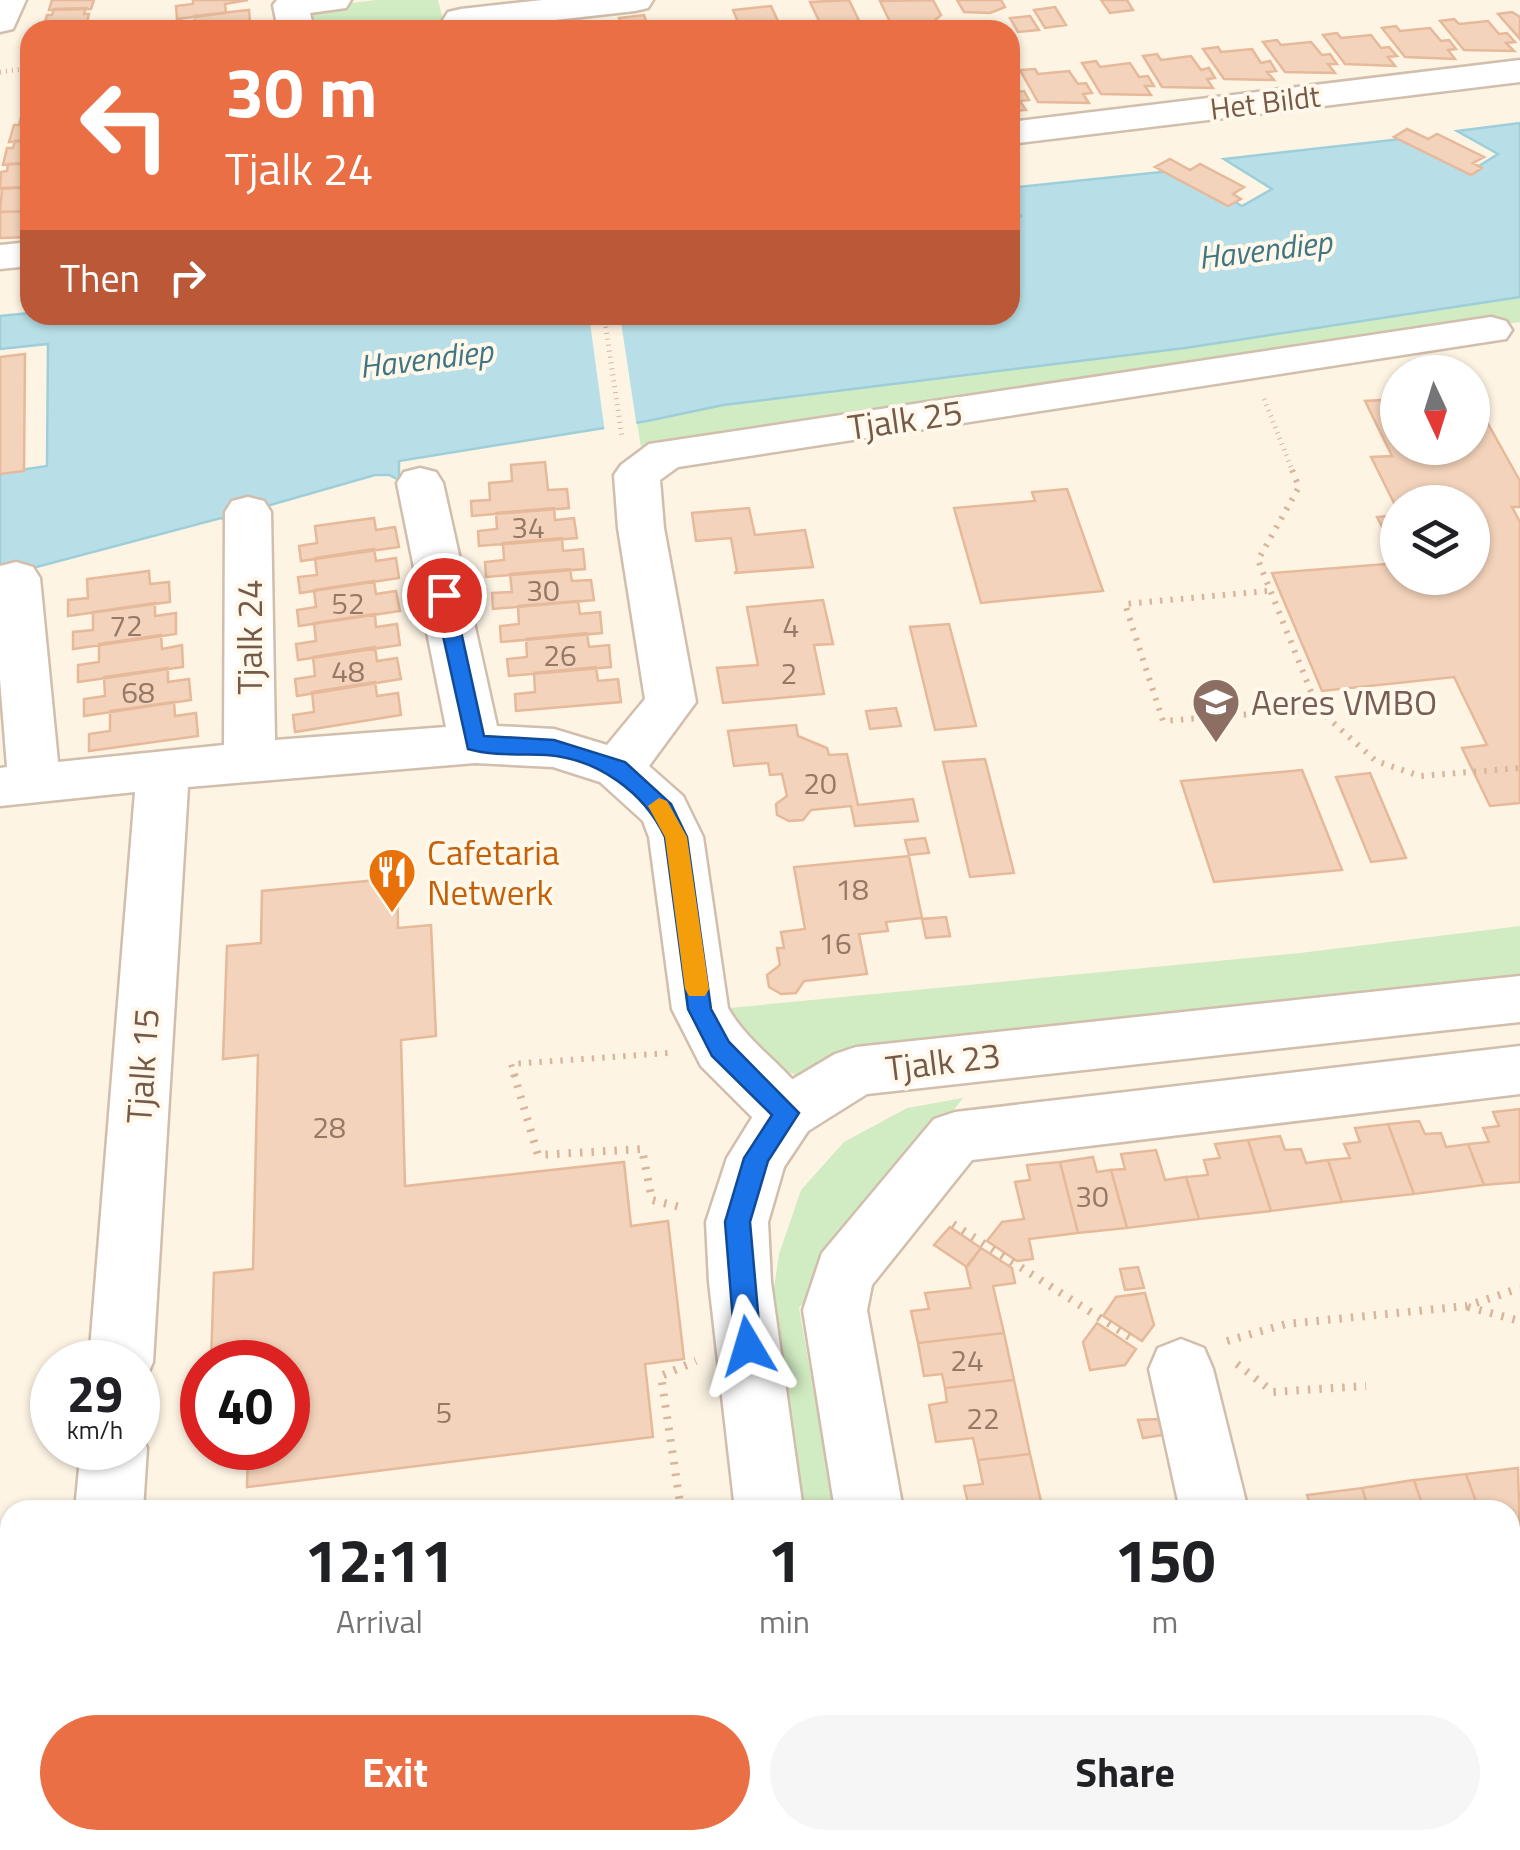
<!DOCTYPE html>
<style>
body{margin:0;font-family:"Titillium Web",sans-serif;background:#f6f6f6;color:#202124;height:100vh;display:flex;flex-direction:column;font-size:38px;white-space:nowrap}
*{box-sizing:border-box;margin:0}
p{font-size:32px;color:#757577}
.icon{flex:none;width:55px;height:55px;fill:none;stroke:currentColor;stroke-width:2;stroke-linecap:round;stroke-linejoin:round}
.map{position:relative;flex:1;overflow:hidden}
.sheet{position:absolute;left:0px;top:1500px;width:1520px;height:350px;display:flex;flex-direction:column;background:#fff;border-radius:30px 30px 0 0;box-shadow:0 2px 8px #0004}
.sheet>*{flex:none}
.guide{position:absolute;left:20px;top:20px;width:1000px;height:305px;border-radius:30px;box-shadow:0 2px 8px #0004;background:#ea6f45;color:#fff;overflow:hidden}
.needle{width:65px;rotate:176deg}
.buttons{position:absolute;left:1380px;top:355px;display:grid;gap:20px}
.buttons a{display:grid;place-items:center;width:110px;height:110px;border-radius:50%;background:#fff;box-shadow:0 2px 8px #0004;font-size:50px}
.speed{position:absolute;left:30px;top:1340px;display:flex;gap:20px;font-size:50px;font-weight:700;text-align:center}
.speed>*{display:grid;place-content:center;width:130px;height:130px;border-radius:50%;background:#fff;box-shadow:0 2px 8px #0004;line-height:1}
.speed small{font-size:25px;font-weight:400}
.speed .limit{border:15px solid #d22;background:#fff;color:#111}
.pin{position:absolute;display:grid;place-items:center;width:85px;height:85px;color:#fff;margin:-42px;border:5px solid #fff;border-radius:50%;box-shadow:0 2px 10px #0007}
.me{position:absolute;width:110px;margin:-55px;rotate:353deg;stroke-linejoin:round;filter:drop-shadow(0 0 8px #0008)}
.turn{display:flex;align-items:center;gap:35px;height:210px;padding:0 40px;font-size:45px}
.turn .icon{width:130px;height:130px;stroke-width:2.5}
.turn b{display:block;font-size:70px;line-height:85px}
.then{display:flex;align-items:center;height:95px;padding:0 40px;background:#0003;gap:20px;font-size:38px}
.eta{display:flex;justify-content:space-evenly;align-items:center;height:170px;text-align:center}
.eta b{font-size:60px;font-weight:700;line-height:70px}
.primary-button{display:flex;gap:20px;margin-top:auto;padding:20px 40px}
.primary-button a{flex:1;height:115px;border-radius:60px;background:#ea6f45;color:#fff;font-size:40px;font-weight:700;line-height:115px;text-align:center}
.primary-button a+a{background:#f6f6f6;color:#202124}
.map>svg:first-child{display:block}
</style>
<div class="map">
<svg width="1520" height="1850" viewBox="0 0 1520 1850">
<rect width="100%" height="100%" fill="#fdf4e4"/>
<path fill="#d1ebc2" d="M 377,0 L 438,0 L 445,27 L 304,30 L 301,9 Z
M 1520,297 L 1520,322 L 654,441 L 641,447 L 637,423 L 723,405 L 1185,348 Z
M 1520,926 L 1520,981 L 800,1077 L 747,1054 L 719,1009 L 1300,953 Z
M 963,1098 L 799,1308 L 835,1510 L 797,1510 L 767,1336 L 779,1254 L 801,1190 L 844,1142 L 907,1108 Z
M 1520,1725 L 1520,1850 L 1314,1850 L 1312,1840 L 1510,1840 L 1510,1727 Z"/>
<path fill="#b8dfe7" stroke="#9eced9" stroke-width="2.5" d="M 1520,123 L 1520,297 L 1185,348 L 723,405 L 647,421 L 399,461 L 399,480 L 389,475 L 375,475 L 267,506 L 266,502 L 237,505 L 226,521 L 221,518 L 29,569 L 0,570 L 0,473 L 47,466 L 48,344 L 0,349 L 0,316 L 30,313 L 1010,315 L 1010,222 L 1021,216 L 1010,208 L 1010,188 L 1180,170 L 1242,206 L 1272,189 L 1224,159 L 1410,138 L 1471,171 L 1498,154 L 1457,131 Z"/>
<path fill="#fdf4e4" d="M 589,315 L 620,315 L 637,428 L 605,433 Z"/>
<path fill="#f3d3bb" stroke="#e6b99a" stroke-width="2.5" d="M 52,0 L 94,0 L 91,9 L 49,10 Z
M 193,0 L 248,0 L 225,4 L 226,13 L 177,19 L 176,6 L 193,4 Z
M 849,0 L 861,25 L 808,30 L 806,25 L 820,23 L 810,2 Z
M 933,0 L 941,15 L 932,23 L 893,28 L 880,1 Z
M 957,0 L 1001,0 L 1005,7 L 990,13 L 964,12 Z
M 1101,0 L 1127,0 L 1133,10 L 1110,13 Z
M 771,6 L 782,30 L 723,30 L 740,27 L 733,10 Z
M 1055,7 L 1066,25 L 1045,28 L 1034,10 Z
M 86,8 L 84,14 L 89,14 L 85,29 L 43,30 L 47,15 L 52,15 L 54,9 Z
M 249,10 L 250,22 L 228,25 L 228,30 L 178,30 L 195,26 L 194,16 Z
M 1512,12 L 1520,17 L 1520,39 L 1498,14 Z
M 644,15 L 649,30 L 587,30 L 610,27 L 609,23 L 621,22 L 619,18 Z
M 1030,16 L 1039,30 L 1018,32 L 1010,18 Z
M 1454,19 L 1459,24 L 1488,21 L 1499,34 L 1507,33 L 1515,42 L 1506,43 L 1514,51 L 1464,50 L 1440,21 Z
M 1396,26 L 1400,31 L 1430,28 L 1441,41 L 1449,40 L 1456,49 L 1448,50 L 1455,59 L 1405,57 L 1382,28 Z
M 1337,33 L 1341,38 L 1371,35 L 1381,48 L 1389,47 L 1397,56 L 1388,57 L 1395,66 L 1345,64 L 1323,35 Z
M 1277,40 L 1281,45 L 1311,42 L 1322,55 L 1330,54 L 1337,64 L 1328,64 L 1335,73 L 1285,72 L 1263,42 Z
M 1218,47 L 1221,52 L 1252,49 L 1261,63 L 1270,61 L 1276,71 L 1267,72 L 1274,80 L 1224,79 L 1203,49 Z
M 1157,54 L 1161,60 L 1191,56 L 1201,70 L 1209,68 L 1215,78 L 1207,79 L 1213,88 L 1162,87 L 1143,56 Z
M 1096,61 L 1100,67 L 1130,63 L 1139,77 L 1148,76 L 1154,86 L 1145,86 L 1151,95 L 1101,94 L 1082,63 Z
M 1035,69 L 1038,74 L 1069,71 L 1078,84 L 1086,83 L 1092,93 L 1083,94 L 1089,103 L 1038,102 L 1020,70 Z
M 1010,83 L 1015,92 L 1024,91 L 1029,100 L 1020,101 L 1026,110 L 1010,111 Z
M 21,118 L 30,118 L 30,140 L 9,142 L 14,125 L 19,125 Z
M 1407,129 L 1428,139 L 1437,134 L 1484,157 L 1473,163 L 1482,168 L 1471,175 L 1394,137 Z
M 30,140 L 30,163 L 3,165 L 7,148 L 13,148 L 15,141 Z
M 1170,159 L 1190,170 L 1200,164 L 1244,187 L 1233,194 L 1241,199 L 1228,206 L 1155,167 Z
M 30,163 L 30,187 L 0,189 L 1,172 L 7,171 L 8,164 Z
M 30,187 L 30,211 L 0,212 L 2,188 Z
M 30,211 L 30,237 L 0,238 L 0,212 Z
M 25,354 L 24,471 L 0,474 L 0,357 Z
M 1472,395 L 1520,481 L 1520,507 L 1512,507 L 1520,522 L 1520,803 L 1490,806 L 1462,748 L 1487,745 L 1454,677 L 1322,691 L 1272,573 L 1398,563 L 1398,578 L 1472,578 L 1472,502 L 1398,502 L 1398,511 L 1371,457 L 1392,456 L 1365,401 L 1398,399 L 1398,448 L 1472,448 Z
M 545,462 L 548,490 L 567,489 L 569,508 L 472,516 L 471,501 L 490,500 L 489,483 L 512,481 L 511,465 Z
M 1067,489 L 1103,591 L 981,603 L 954,508 L 1035,501 L 1032,492 Z
M 554,508 L 555,520 L 574,518 L 577,538 L 479,546 L 478,531 L 497,529 L 496,513 Z
M 749,508 L 755,535 L 805,530 L 813,567 L 734,573 L 737,572 L 731,538 L 696,541 L 692,513 Z
M 1398,515 L 1398,558 L 1377,517 Z
M 374,518 L 376,530 L 395,527 L 399,547 L 301,561 L 299,546 L 317,543 L 315,526 Z
M 562,538 L 563,551 L 583,549 L 585,569 L 486,577 L 485,562 L 504,560 L 503,543 Z
M 374,549 L 376,561 L 396,558 L 399,578 L 300,593 L 298,577 L 317,575 L 315,558 Z
M 570,569 L 572,581 L 591,580 L 594,600 L 493,609 L 492,593 L 512,592 L 510,574 Z
M 149,571 L 150,584 L 169,582 L 170,602 L 68,616 L 68,600 L 88,598 L 87,579 Z
M 374,581 L 376,594 L 396,591 L 400,611 L 299,626 L 297,610 L 316,607 L 314,590 Z
M 823,600 L 833,644 L 814,645 L 824,694 L 723,703 L 717,668 L 758,665 L 747,607 Z
M 578,601 L 580,614 L 600,612 L 602,633 L 501,642 L 500,626 L 519,624 L 518,606 Z
M 155,603 L 155,616 L 176,613 L 176,634 L 73,649 L 73,632 L 93,630 L 93,612 Z
M 375,614 L 376,627 L 397,624 L 400,645 L 298,660 L 296,644 L 316,641 L 314,623 Z
M 949,624 L 976,726 L 935,730 L 910,627 Z
M 587,633 L 589,647 L 609,645 L 611,667 L 509,676 L 507,659 L 527,657 L 526,639 Z
M 161,635 L 162,649 L 182,645 L 183,667 L 78,682 L 78,665 L 99,662 L 99,644 Z
M 375,647 L 377,661 L 397,658 L 401,679 L 297,696 L 295,679 L 315,676 L 313,657 Z
M 596,667 L 598,681 L 618,679 L 621,702 L 516,711 L 515,694 L 535,692 L 534,673 Z
M 168,668 L 168,682 L 189,679 L 191,700 L 84,716 L 84,699 L 105,696 L 104,677 Z
M 375,682 L 377,696 L 398,693 L 401,715 L 295,732 L 293,715 L 314,712 L 312,692 Z
M 174,702 L 175,716 L 196,713 L 198,736 L 89,751 L 89,734 L 110,731 L 110,711 Z
M 896,708 L 901,726 L 870,729 L 866,711 Z
M 796,725 L 798,736 L 827,748 L 829,755 L 847,754 L 858,805 L 913,799 L 918,821 L 855,826 L 851,806 L 811,810 L 803,820 L 789,821 L 777,815 L 776,804 L 787,796 L 782,774 L 770,775 L 768,763 L 734,766 L 728,731 Z
M 985,759 L 1014,873 L 970,877 L 943,762 Z
M 1302,770 L 1342,870 L 1214,882 L 1181,781 Z
M 1370,773 L 1406,858 L 1371,862 L 1336,777 Z
M 925,838 L 929,853 L 909,855 L 905,840 Z
M 909,856 L 922,918 L 886,922 L 888,931 L 859,934 L 867,974 L 804,981 L 796,993 L 781,994 L 769,987 L 767,975 L 780,965 L 777,948 L 784,948 L 781,932 L 805,929 L 794,867 Z
M 397,878 L 398,928 L 431,925 L 436,1036 L 401,1040 L 405,1186 L 624,1162 L 631,1226 L 668,1221 L 684,1359 L 645,1364 L 653,1437 L 247,1487 L 248,1448 L 288,1448 L 288,1362 L 211,1362 L 214,1273 L 253,1269 L 258,1055 L 223,1059 L 227,946 L 261,943 L 262,891 Z
M 946,917 L 950,936 L 926,938 L 922,919 Z
M 1520,1109 L 1520,1182 L 1484,1185 L 1468,1144 L 1489,1142 L 1483,1128 L 1499,1126 L 1493,1112 Z
M 1419,1121 L 1425,1134 L 1441,1133 L 1446,1147 L 1468,1144 L 1484,1185 L 1414,1194 L 1388,1124 Z
M 1388,1124 L 1414,1194 L 1342,1202 L 1328,1160 L 1350,1158 L 1344,1144 L 1360,1142 L 1355,1128 Z
M 1280,1136 L 1285,1150 L 1301,1149 L 1306,1163 L 1328,1160 L 1342,1202 L 1271,1211 L 1248,1140 Z
M 1248,1140 L 1271,1211 L 1199,1219 L 1186,1177 L 1208,1175 L 1204,1160 L 1220,1158 L 1215,1144 Z
M 1156,1150 L 1165,1180 L 1186,1177 L 1199,1219 L 1127,1228 L 1111,1170 L 1125,1169 L 1121,1154 Z
M 1093,1157 L 1097,1172 L 1111,1170 L 1127,1228 L 1078,1233 L 1060,1162 Z
M 1060,1162 L 1078,1233 L 1029,1239 L 1033,1259 L 1017,1261 L 987,1241 L 1002,1222 L 1024,1219 L 1015,1182 L 1030,1180 L 1027,1165 Z
M 950,1227 L 981,1248 L 967,1267 L 934,1245 Z
M 981,1248 L 1012,1268 L 1015,1283 L 993,1286 L 1004,1333 L 918,1343 L 911,1311 L 929,1309 L 925,1293 L 971,1288 L 966,1267 Z
M 1138,1267 L 1144,1288 L 1125,1290 L 1120,1269 Z
M 1145,1293 L 1154,1325 L 1142,1341 L 1103,1316 L 1116,1297 Z
M 1097,1323 L 1136,1349 L 1125,1365 L 1090,1370 L 1083,1342 Z
M 1004,1333 L 1014,1380 L 945,1388 L 942,1374 L 924,1376 L 918,1343 Z
M 1014,1380 L 1030,1454 L 978,1460 L 973,1438 L 936,1442 L 929,1405 L 947,1402 L 945,1388 Z
M 1158,1419 L 1163,1435 L 1143,1438 L 1138,1420 Z
M 1030,1454 L 1043,1510 L 950,1510 L 949,1506 L 968,1503 L 964,1486 L 983,1484 L 978,1460 Z
M 1518,1468 L 1520,1540 L 1510,1542 L 1510,1510 L 1479,1510 L 1466,1474 Z
M 1466,1474 L 1479,1510 L 1424,1510 L 1414,1480 Z
M 1414,1480 L 1424,1510 L 1369,1510 L 1362,1488 Z
M 1362,1488 L 1369,1510 L 1312,1510 L 1307,1495 Z
M 1520,1576 L 1520,1617 L 1517,1617 L 1510,1597 L 1510,1578 Z
M 72,1840 L 174,1840 L 71,1850 Z
M 642,1840 L 681,1840 L 682,1850 L 570,1850 Z
M 1009,1840 L 1111,1840 L 1113,1850 L 1011,1850 Z"/>
<g fill="none" stroke-linecap="round" stroke-linejoin="round">
<g stroke="#d1bead" stroke-width="5">
<path id="minor" d="M 0,0 L 26,0 L 13,29 L 0,32 Z
M 277,0 L 351,0 L 346,8 L 310,13 L 314,30 L 278,30 L 273,5 Z
M 542,0 L 653,0 L 648,8 L 635,11 L 467,30 L 448,28 L 443,20 L 448,12 L 461,9 Z
M 1520,60 L 1520,82 L 1010,144 L 1010,122 Z
M 30,242 L 30,266 L 0,269 L 0,245 Z
M 1491,317 L 1506,321 L 1512,330 L 1506,339 L 678,467 L 660,480 L 664,528 L 696,702 L 649,766 L 683,796 L 703,837 L 728,1008 C 751,1049 796,1071 816,1113 L 808,1131 L 787,1138 L 766,1131 L 701,1066 L 672,1009 L 649,837 L 643,821 L 600,782 L 553,767 L 475,763 L 188,787 L 153,1362 L 144,1383 L 138,1385 L 138,1362 L 89,1362 L 135,792 L 0,806 L 0,768 L 7,767 L 0,679 L 0,566 L 16,562 L 33,567 L 40,578 L 58,762 L 224,745 L 225,512 L 232,501 L 248,497 L 264,501 L 271,512 L 275,740 L 446,727 L 397,483 L 404,472 L 420,468 L 436,472 L 443,483 L 497,726 L 554,729 L 607,745 L 645,699 L 618,528 L 614,475 L 621,465 L 649,444 Z
M 1520,1046 L 1520,1094 L 972,1160 L 872,1285 L 867,1310 L 903,1510 L 835,1510 L 803,1310 L 822,1253 L 934,1119 L 955,1112 Z
M 1181,1339 L 1204,1348 L 1213,1369 L 1248,1510 L 1180,1510 L 1149,1369 L 1158,1348 Z
M 138,1426 L 147,1448 L 143,1510 L 75,1510 L 81,1448 L 138,1448 Z
M 1520,1611 L 1520,1681 L 1510,1682 L 1510,1612 Z
M 10,1697 L 10,1798 L 0,1802 L 0,1701 Z
M 888,1840 L 962,1840 L 964,1850 L 890,1850 Z"/>
</g>
<g stroke="#d1bead" stroke-width="5">
<path id="tertiary" d="M 1520,976 L 1520,1022 L 867,1094 L 808,1131 L 784,1167 L 768,1222 L 771,1282 L 803,1510 L 735,1510 L 709,1282 L 706,1222 L 727,1158 L 766,1095 L 835,1054 L 856,1047 Z
M 780,1840 L 854,1840 L 855,1850 L 781,1850 Z"/>
</g>
<path stroke="#d8b69e" stroke-width="5" stroke-dasharray="1 5" stroke-linecap="butt" d="M 0,72 L 30,68
M 604,315 L 622,437
M 1264,399 L 1293,472"/>
<path stroke="#d8b69e" stroke-width="6" stroke-dasharray="2.5 8" stroke-linecap="butt" d="M 1292,470 L 1299,487 L 1258,560 L 1318,709 L 1376,761 L 1420,776 L 1520,768
M 1267,591 L 1125,604 L 1163,721 L 1318,709
M 515,1077 L 511,1064 L 669,1053"/>
<path stroke="#d8b69e" stroke-width="8" stroke-dasharray="2.5 9" stroke-linecap="butt" d="M 514,1074 L 538,1155 L 642,1149 L 652,1200 L 680,1207 L 681,1212
M 953,1224 L 1136,1341
M 1468,1307 L 1520,1321
M 1227,1341 L 1286,1324 L 1467,1306 L 1520,1288
M 1237,1364 L 1273,1392 L 1366,1386
M 681,1510 L 661,1376 L 696,1361"/>
<use href="#minor" fill="#fff" fill-rule="evenodd"/>
<use href="#tertiary" fill="#fff" fill-rule="evenodd"/>
</g>
<path fill="#1a73e8" stroke="#114b97" stroke-width="2.5" d="M 444,588 L 453,595 L 484,736 L 554,740 L 625,762 L 671,804 L 687,837 L 711,1009 L 729,1042 L 799,1113 L 768,1161 L 750,1222 L 761,1346 L 757,1354 L 748,1358 L 739,1354 L 735,1346 L 725,1222 L 744,1158 L 772,1115 L 712,1056 L 688,1009 L 665,837 C 644,792 598,759 547,755 C 521,754 492,756 468,749 L 434,595 Z"/>
<path fill="#f59e0b" d="M 659,798 L 667,801 L 687,837 L 709,989 L 705,996 L 689,996 L 685,989 L 665,837 L 648,806 Z"/>
<defs>
<g id="school-pin" transform="scale(2.5)"><path d="M0 17L-7.5 6A9.5 9.5 0 1 1 7.5 6Z" fill="#8d6e63" stroke="#fff8eb"/><path d="M0-5L7-2L0 1L-7-2ZM-4 1L0 2.5L4 1V4Q0 6-4 4Z" fill="#fff"/></g>
<g id="restaurant-pin" transform="scale(2.5)"><path d="M0 17L-7.5 6A9.5 9.5 0 1 1 7.5 6Z" fill="#e8710a" stroke="#fff8eb"/><path d="M-5-6h1v4h1v-4h1v4h1v-4h1v5L-1.5 .5V6h-2V.5L-5-1ZM5-6V6H3V1.5H1.5Q1.5-4 5-6Z" fill="#fff"/></g>
</defs>
<g fill-rule="evenodd">
<use href="#school-pin" x="1216" y="702"/>
<use href="#restaurant-pin" x="392" y="872"/>
</g>
<g text-anchor="middle" dominant-baseline="central" stroke-width="8" stroke-linejoin="round" paint-order="stroke">
<g font-size="30" fill="#765a49" stroke="#fff8eb">
<text transform="translate(1265 102) rotate(-7)">Het Bildt</text>
</g>
<g font-size="30" fill="#957866">
<text x="528" y="527">34</text>
<text x="543" y="590">30</text>
<text x="348" y="603">52</text>
<text x="126" y="625">72</text>
<text x="791" y="626">4</text>
<text x="560" y="655">26</text>
<text x="348" y="671">48</text>
<text x="789" y="673">2</text>
<text x="138" y="692">68</text>
<text x="820" y="783">20</text>
<text x="852" y="889">18</text>
<text x="835" y="943">16</text>
<text x="329" y="1127">28</text>
<text x="1092" y="1196">30</text>
<text x="967" y="1360">24</text>
<text x="444" y="1412">5</text>
<text x="983" y="1418">22</text>
</g>
<g font-size="32" font-style="italic" fill="#3f7683" stroke="#fff8eb">
<text transform="translate(1265 249) rotate(-7)">Havendiep</text>
<text transform="translate(426 358) rotate(-7)">Havendiep</text>
</g>
<g font-size="35" fill="#765a49" stroke="#fff8eb">
<text transform="translate(905 419) rotate(-8)">Tjalk 25</text>
<text transform="translate(249 637) rotate(-90)">Tjalk 24</text>
<text transform="translate(943 1061) rotate(-7)">Tjalk 23</text>
<text transform="translate(142 1066) rotate(-86)">Tjalk 15</text>
</g>
<g font-size="35" fill="#785e54" stroke="#fff8eb" text-anchor="start">
<text x="1251" y="702">Aeres VMBO</text>
</g>
<g font-size="35" fill="#c56008" stroke="#fff8eb" text-anchor="start">
<text x="427" y="852">Cafetaria<tspan x="427" dy="40">Netwerk</tspan></text>
</g>
</g>
</svg>
<div class="buttons">
<a><svg class="needle" viewBox="-14 -14 28 28"><path d="M0-13l5 13h-10z" fill="#e53935"/><path d="M0 13l5-13h-10z" fill="#757577"/></svg></a>
<a><svg class="icon" aria-label="layers" viewBox="0 0 24 24"><path d="M12 4l9 5-9 5-9-5zM3 14l9 5 9-5"/></svg></a>
</div>
<div class="speed"><div>29<small>km/h</small></div><div class="limit">40</div></div>
<div class="pin" style="left:444px;top:595px;background:#d93025"><svg class="icon" aria-label="arrive" viewBox="0 0 24 24"><path d="M6 21V4h12l-3 4 3 4H6"/></svg></div>
<svg class="me" style="left:748px;top:1346px" viewBox="-20 -20 40 40"><path d="M0-17L14 15 0 8-14 15z" fill="#1a73e8" stroke="#fff" stroke-width="4"/></svg>
<div class="guide">
<div class="turn"><svg class="icon" aria-label="left" viewBox="0 0 24 24"><path d="M17 20v-9H6M10 6l-5 5 5 5"/></svg><div><b>30 m</b>Tjalk 24</div></div>
<div class="then">Then<svg class="icon" aria-label="right" viewBox="0 0 24 24"><path d="M7 20v-9h11M14 6l5 5-5 5"/></svg></div>
</div>
<section class="sheet">
<div class="eta">
<div><b>12:11</b><p>Arrival</p></div>
<div><b>1</b><p>min</p></div>
<div><b>150</b><p>m</p></div>
</div>
<div class="primary-button"><a>Exit</a><a>Share</a></div>
</section>
</div>
